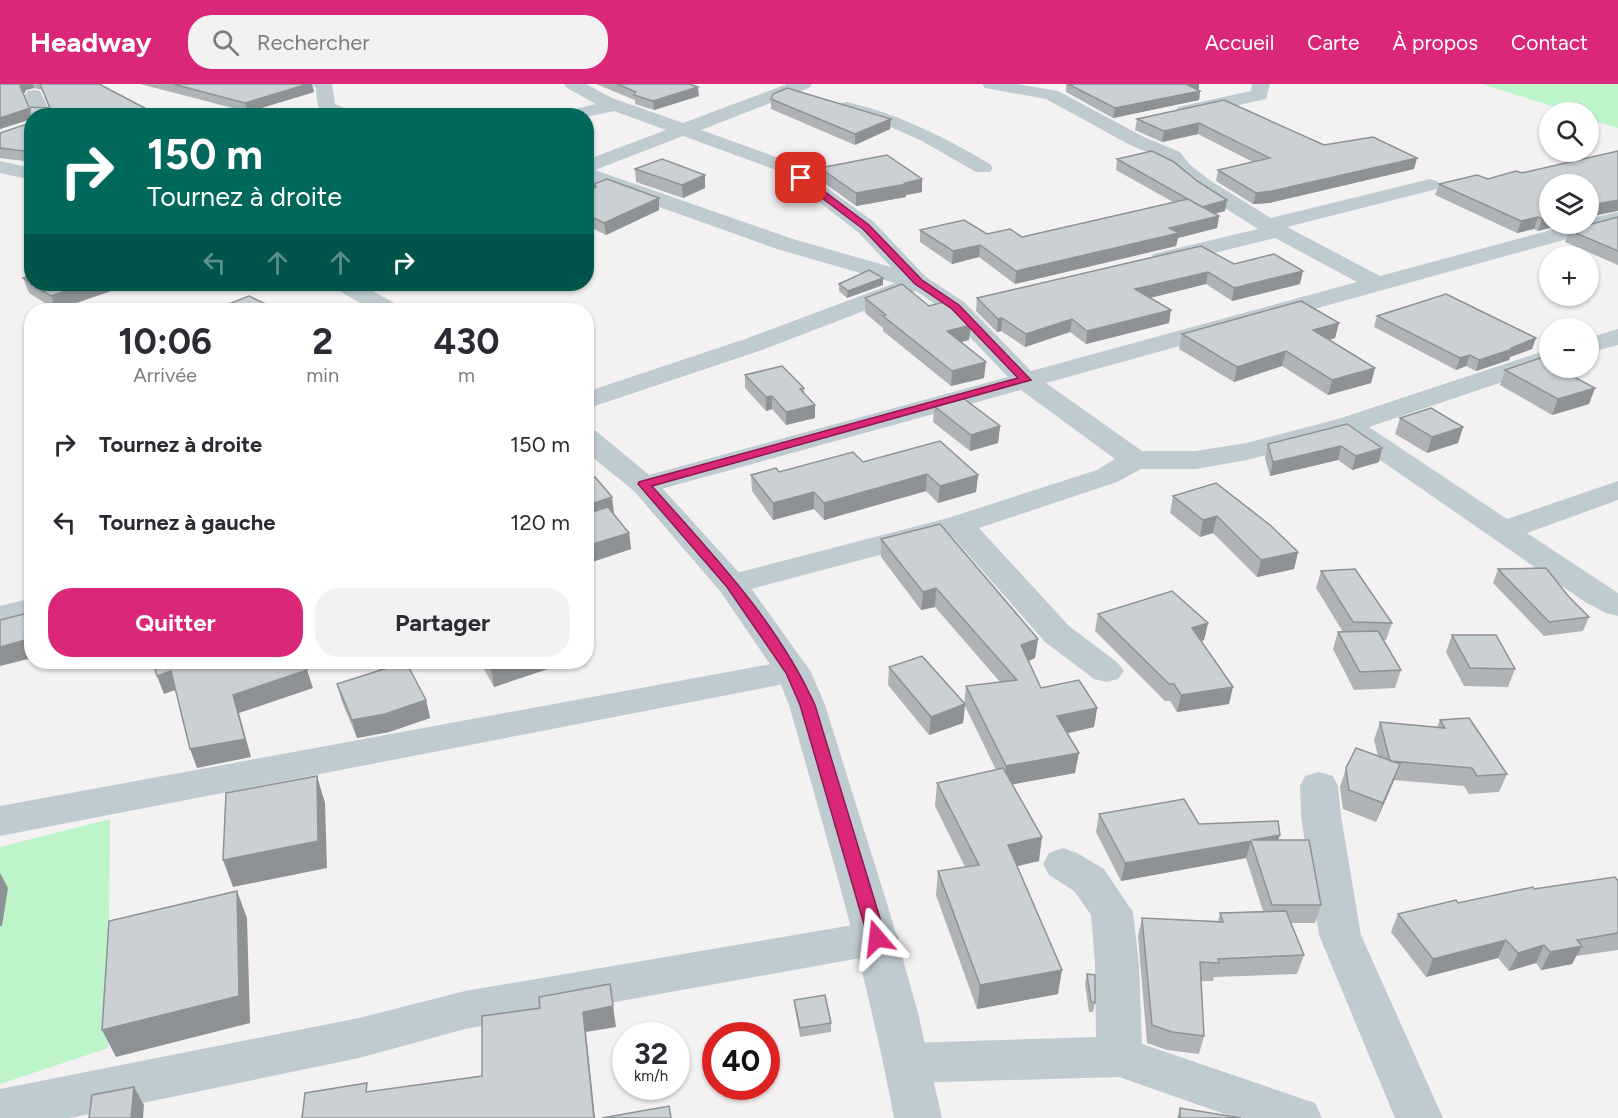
<!DOCTYPE html>
<html lang="fr">
<meta charset="utf-8">
<style>
body{margin:0;font-family:Figtree,sans-serif;background:#f2f2f3;color:#2b2b33;height:100vh;display:flex;flex-direction:column;font-size:22px;white-space:nowrap}
*{box-sizing:border-box;margin:0}
p{font-size:20px;color:#7c7c81}
.icon{flex:none;width:33px;height:33px;fill:none;stroke:currentColor;stroke-width:2;stroke-linecap:round;stroke-linejoin:round}
.map{position:relative;flex:1;overflow:hidden}
.details{position:absolute;left:24px;top:219px;width:570px;height:366px;display:flex;flex-direction:column;background:#fff;border-radius:24px;box-shadow:0 2px 4px #0004}
.details>*{flex:none}
.banner{position:absolute;left:24px;top:24px;width:570px;height:183px;border-radius:24px;box-shadow:0 2px 4px #0004;background:#00695c;color:#fff;overflow:hidden}
.buttons{position:absolute;left:1539px;top:18px;display:grid;gap:12px}
.buttons a{display:grid;place-items:center;width:60px;height:60px;border-radius:50%;background:#fff;box-shadow:0 2px 4px #0004;font-size:30px}
.speed{position:absolute;left:612px;top:938px;display:flex;gap:12px;font-size:30px;font-weight:700;text-align:center}
.speed>*{display:grid;place-content:center;width:78px;height:78px;border-radius:50%;background:#fff;box-shadow:0 2px 4px #0004;line-height:1}
.speed small{font-size:15px;font-weight:400}
.speed .limit{border:9px solid #d22;background:#fff;color:#111}
.pin{position:absolute;display:grid;place-items:center;width:51px;height:51px;color:#fff;margin:-26px;border-radius:12px;box-shadow:0 3px 9px #0006}
.me{position:absolute;width:66px;margin:-33px;rotate:343deg;stroke-linejoin:round;filter:drop-shadow(0 0 4px #0008)}
.turn{display:flex;align-items:center;gap:21px;height:126px;padding:0 24px;font-size:27px}
.turn .icon{width:78px;height:78px;stroke-width:2.5}
.turn b{display:block;font-size:42px;line-height:51px}
.lanes{display:flex;align-items:center;height:57px;padding:0 24px;background:#0003;justify-content:center;gap:30px;direction:ltr}
.lanes .off{opacity:.35}
.eta{display:flex;justify-content:space-evenly;align-items:center;height:102px;text-align:center}
.eta b{font-size:36px;font-weight:700;line-height:42px}
.button{display:flex;gap:12px;margin-top:auto;padding:12px 24px}
.button a{flex:1;height:69px;border-radius:24px;background:#db2777;color:#fff;font-size:24px;font-weight:700;line-height:69px;text-align:center}
.button a+a{background:#f2f2f3;color:#2b2b33}
ul{padding:0;list-style:none}
li{display:flex;align-items:center;gap:18px;height:78px;padding:0 24px}
li div{flex:1}
li b{display:block;font-size:22px}
li em{font-style:normal}
header{display:flex;align-items:center;gap:36px;box-sizing:border-box;height:84px;padding:0 30px;background:#db2777;color:#fff}
header strong{font-size:28px}
nav{display:flex;gap:33px;margin-inline-start:auto;font-size:21px}
.search{width:420px;height:54px;background:#f2f2f3;display:flex;align-items:center;gap:15px;box-sizing:border-box;padding:0 21px;border-radius:24px;color:#7c7c81;font-size:22px}
.map>svg:first-child{display:block}
</style>
<header>
<strong>Headway</strong>
<div class="search"><svg class="icon" aria-label="search" viewBox="0 0 24 24"><circle cx="10" cy="10" r="6"/><path d="M15 15l6 6"/></svg>Rechercher</div>
<nav><a>Accueil</a><a>Carte</a><a>À propos</a><a>Contact</a></nav>
</header>
<div class="map">
<svg width="1618" height="1034" viewBox="0 0 1618 1034">
<rect width="100%" height="100%" fill="#f4f1f2"/>
<path fill="#bdf4c9" d="M 1482,0 L 1618,0 L 1618,44 L 1589,35 L 1588,28 L 1570,28 Z
M 110,735 L 108,964 L 0,1000 L 0,763 Z"/>
<g fill="none" stroke-linecap="round" stroke-linejoin="round">
<path fill="#beccd2" fill-rule="evenodd" d="M 312,0 L 332,0 L 335,20 L 354,28 L 356,32 C 327,32 317,37 316,4 Z
M 564,0 L 586,0 L 612,14 L 683,39 L 787,0 L 812,0 L 809,4 L 701,46 L 793,79 L 874,138 L 926,193 L 964,218 L 1031,287 L 1357,198 L 1275,154 L 1161,182 L 1153,180 L 1150,175 L 1153,170 L 1258,145 L 1196,106 L 1176,89 L 1166,76 L 1130,61 L 1046,15 L 985,4 L 982,0 L 1017,0 L 1058,7 L 1144,53 L 1180,68 L 1190,81 L 1211,97 L 1271,134 L 1430,95 L 1437,97 L 1440,101 L 1437,105 L 1287,143 L 1380,192 L 1573,140 L 1588,140 L 1588,135 L 1618,128 L 1618,141 L 1046,299 L 1142,367 L 1196,367 L 1246,359 L 1338,335 L 1550,265 L 1550,282 L 1369,343 L 1507,435 L 1618,397 L 1618,416 L 1527,449 L 1618,509 L 1618,532 L 1606,529 L 1585,518 L 1344,351 L 1247,376 L 1196,385 L 1141,385 L 1117,398 L 979,444 L 1069,542 L 1118,579 L 1124,587 L 1118,595 L 1106,598 L 1094,595 L 1045,558 L 952,452 L 732,510 L 721,507 L 716,500 L 721,493 L 948,434 L 1097,386 L 1115,375 L 1021,306 L 654,407 L 644,410 L 634,407 L 629,401 L 634,395 L 1008,293 L 946,228 L 916,207 L 762,266 L 586,325 L 586,308 L 745,255 L 895,199 L 777,165 L 586,97 L 586,76 L 666,46 L 614,27 L 586,33 L 586,32 L 560,32 L 562,28 L 596,20 L 567,4 ZM 683,52 L 779,87 L 858,148 L 891,183 L 793,155 L 595,86 Z
M 1252,0 L 1270,0 L 1266,15 L 1185,33 L 1178,31 L 1176,27 L 1178,23 L 1251,7 Z
M 34,6 L 40,7 L 52,32 L 34,32 L 25,11 L 28,7 Z
M 847,18 C 899,30 944,53 990,80 L 993,84 L 990,88 L 976,88 L 922,57 L 893,44 L 841,27 L 838,23 L 841,19 Z
M 1618,245 L 1618,261 L 1588,269 L 1588,254 Z
M 32,514 L 32,535 L 0,543 L 0,522 Z
M 793,576 L 805,580 L 811,588 L 805,596 L 0,752 L 0,722 Z
M 1319,688 L 1333,692 L 1338,702 L 1341,732 L 1361,851 L 1443,1034 L 1395,1034 L 1319,851 L 1301,732 L 1300,702 L 1305,692 Z
M 1063,764 L 1077,769 L 1104,785 L 1133,828 L 1139,880 L 1142,960 L 1315,1019 L 1322,1034 L 1236,1034 L 1119,993 L 907,999 L 890,993 L 884,979 L 890,965 L 907,959 L 1096,953 L 1095,880 L 1091,831 L 1074,807 L 1049,791 L 1043,780 L 1049,769 Z
M 877,837 L 892,842 L 899,854 L 892,866 L 877,871 L 465,945 L 359,974 L 70,1034 L 0,1034 L 0,1005 L 359,934 L 465,907 Z"/>
<path fill="#beccd2" fill-rule="evenodd" d="M 0,77 L 32,84 L 32,96 L 0,89 Z
M 333,200 L 360,200 L 398,221 L 401,226 L 372,226 L 336,205 Z
M 586,345 L 596,347 L 654,395 L 743,493 L 811,588 L 825,621 L 889,826 L 918,929 L 942,1034 L 894,1034 C 868,894 828,758 789,621 L 776,589 L 720,507 L 634,407 L 586,368 Z"/>
</g>
<path fill="#afb3b6" fill-rule="evenodd" d="M 0,0 L 99,0 L 160,32 L 32,32 L 32,78 L 0,74 L 0,49 L 30,39 L 30,35 L 0,45 ZM 34,4 L 42,6 L 49,24 L 29,23 L 23,11 L 26,6 Z
M 140,0 L 312,0 L 314,8 L 248,28 Z
M 596,0 L 689,0 L 699,12 L 654,26 L 635,20 L 635,16 Z
M 1066,0 L 1199,0 L 1199,5 L 1197,5 L 1200,7 L 1199,16 L 1113,34 L 1066,8 Z
M 771,15 L 890,45 L 855,61 L 771,25 Z
M 1224,16 L 1324,61 L 1417,74 L 1414,85 L 1269,119 L 1253,120 L 1216,97 L 1218,86 L 1253,78 L 1198,50 L 1162,58 L 1135,46 L 1137,35 Z
M 1618,67 L 1588,133 L 1588,100 L 1550,140 L 1538,147 L 1534,145 L 1517,149 L 1435,111 L 1439,100 L 1488,95 L 1522,89 Z
M 1117,75 L 1225,127 L 1215,130 L 1219,132 L 1217,144 L 1178,154 L 1176,162 L 1015,200 L 979,173 L 952,180 L 920,158 L 920,146 L 987,150 L 1022,153 L 1173,118 L 1116,86 Z
M 820,84 L 922,108 L 906,111 L 906,113 L 856,122 L 820,96 Z
M 635,85 L 705,104 L 683,114 L 636,98 Z
M 594,100 L 659,114 L 659,126 L 606,151 L 586,141 L 586,106 L 594,104 Z
M 1618,133 L 1618,181 L 1565,158 L 1569,146 Z
M 1234,180 L 1300,200 L 1232,217 L 1206,200 L 1150,214 L 1169,239 L 1086,260 L 1070,248 L 1025,263 L 1001,247 L 997,248 L 976,227 L 977,214 Z
M 23,194 L 32,200 L 131,200 L 56,226 L 29,209 Z
M 839,200 L 883,201 L 847,214 L 839,207 Z
M 865,214 L 969,256 L 961,258 L 984,294 L 951,302 L 883,247 L 883,244 L 865,229 Z
M 1377,232 L 1536,254 L 1532,265 L 1510,273 L 1509,276 L 1476,287 L 1466,282 L 1456,286 L 1374,243 Z
M 1339,239 L 1335,254 L 1329,256 L 1375,284 L 1371,299 L 1328,311 L 1282,282 L 1234,298 L 1179,265 L 1182,250 Z
M 1505,286 L 1595,304 L 1589,320 L 1552,331 L 1500,301 Z
M 745,291 L 804,304 L 804,308 L 815,334 L 786,341 L 772,325 L 766,327 L 745,304 Z
M 934,322 L 1000,342 L 998,359 L 970,367 L 933,338 Z
M 1400,334 L 1463,343 L 1458,359 L 1427,369 L 1395,350 Z
M 1268,360 L 1382,364 L 1379,378 L 1352,386 L 1338,376 L 1270,392 L 1265,374 Z
M 863,378 L 978,391 L 976,408 L 938,419 L 926,407 L 824,436 L 814,425 L 773,436 L 752,407 L 751,391 L 779,388 Z
M 586,395 L 612,413 L 613,430 L 629,449 L 631,465 L 586,480 Z
M 1173,412 L 1298,468 L 1294,485 L 1257,493 L 1213,449 L 1200,453 L 1170,429 Z
M 881,455 L 1038,555 L 1035,574 L 1029,577 L 1041,604 L 1097,624 L 1094,643 L 1067,649 L 1075,689 L 1012,700 L 1039,777 L 1017,782 L 1058,910 L 977,925 L 936,811 L 938,787 L 965,783 L 935,722 L 937,699 L 996,686 L 965,622 L 963,639 L 929,651 L 888,601 L 889,583 L 964,620 L 966,602 L 1000,598 L 935,523 L 921,526 L 881,473 Z
M 1498,485 L 1589,533 L 1583,547 L 1544,552 L 1493,499 Z
M 1321,487 L 1392,539 L 1386,556 L 1384,556 L 1401,586 L 1395,604 L 1354,606 L 1333,565 L 1338,548 L 1343,548 L 1316,504 Z
M 1098,530 L 1208,539 L 1204,556 L 1201,557 L 1229,620 L 1177,628 L 1170,617 L 1165,617 L 1095,547 Z
M 1452,551 L 1515,585 L 1508,603 L 1464,602 L 1446,568 Z
M 480,578 L 559,578 L 560,581 L 494,603 Z
M 337,600 L 426,616 L 430,634 L 389,648 L 357,654 L 342,618 Z
M 1440,636 L 1507,690 L 1499,708 L 1469,710 L 1464,702 L 1394,696 L 1376,738 L 1343,725 L 1340,703 L 1346,684 L 1378,672 L 1374,656 L 1380,638 L 1437,643 Z
M 1099,730 L 1199,740 L 1278,756 L 1321,821 L 1315,839 L 1291,839 L 1304,871 L 1297,890 L 1214,893 L 1213,897 L 1201,897 L 1204,952 L 1199,970 L 1167,966 L 1147,959 L 1138,852 L 1142,834 L 1218,837 L 1220,829 L 1263,827 L 1246,774 L 1121,797 L 1096,748 Z
M 1618,797 L 1618,866 L 1576,872 L 1572,880 L 1541,886 L 1536,879 L 1509,887 L 1498,874 L 1426,893 L 1391,848 L 1398,830 L 1534,805 Z
M 1087,890 L 1095,919 L 1093,928 L 1089,928 L 1085,900 Z
M 794,916 L 831,939 L 831,948 L 800,953 L 795,925 Z
M 1180,1024 L 1241,1034 L 1177,1034 Z"/>
<path fill="#8e9294" d="M 21,0 L 33,0 L 34,4 L 26,6 L 23,12 L 20,2 Z
M 308,0 L 312,0 L 314,8 L 248,28 L 245,19 Z
M 1183,0 L 1199,0 L 1199,5 L 1182,8 Z
M 698,3 L 699,12 L 654,26 L 653,17 Z
M 1200,7 L 1199,16 L 1113,34 L 1115,24 Z
M 30,24 L 32,35 L 0,45 L 0,34 Z
M 891,35 L 890,45 L 855,61 L 855,50 Z
M 1199,39 L 1198,50 L 1162,58 L 1164,47 Z
M 1417,74 L 1414,85 L 1269,119 L 1253,120 L 1256,109 Z
M 705,91 L 705,104 L 683,114 L 682,101 Z
M 922,95 L 922,108 L 906,111 L 906,113 L 856,122 L 856,109 Z
M 659,114 L 659,126 L 606,151 L 604,139 Z
M 1227,116 L 1225,127 L 1199,133 L 1201,123 Z
M 1618,116 L 1618,127 L 1588,133 L 1592,121 Z
M 1219,132 L 1217,144 L 1178,154 L 1176,162 L 1015,200 L 1016,187 L 1169,144 Z
M 1538,133 L 1534,145 L 1517,149 L 1521,137 Z
M 1550,133 L 1550,140 L 1566,140 L 1538,147 L 1542,135 Z
M 980,161 L 979,173 L 952,180 L 953,167 Z
M 1303,187 L 1300,200 L 1232,217 L 1234,204 Z
M 1208,188 L 1206,200 L 1133,218 L 1135,205 Z
M 883,194 L 883,201 L 847,214 L 848,207 Z
M 86,200 L 131,200 L 56,226 L 51,212 Z
M 1171,226 L 1169,239 L 1086,260 L 1087,247 Z
M 1002,234 L 1001,247 L 997,248 L 998,235 Z
M 1072,235 L 1070,248 L 1025,263 L 1026,250 Z
M 1339,239 L 1335,254 L 1310,261 L 1313,246 Z
M 971,241 L 969,256 L 946,262 L 947,247 Z
M 1536,254 L 1532,265 L 1510,273 L 1509,276 L 1476,287 L 1479,276 Z
M 1286,267 L 1282,282 L 1234,298 L 1237,283 Z
M 1470,271 L 1466,282 L 1456,286 L 1460,274 Z
M 986,278 L 984,294 L 951,302 L 952,287 Z
M 1375,284 L 1371,299 L 1328,311 L 1332,296 Z
M 1595,304 L 1589,320 L 1552,331 L 1558,315 Z
M 772,312 L 772,325 L 766,327 L 766,313 Z
M 815,321 L 815,334 L 786,341 L 786,328 Z
M 1000,342 L 998,359 L 970,367 L 971,351 Z
M 1463,343 L 1458,359 L 1427,369 L 1432,353 Z
M 1341,362 L 1338,376 L 1270,392 L 1273,378 Z
M 1382,364 L 1379,378 L 1352,386 L 1356,372 Z
M 927,390 L 926,407 L 824,436 L 824,419 Z
M 978,391 L 976,408 L 938,419 L 940,402 Z
M 814,408 L 814,425 L 773,436 L 773,419 Z
M 612,413 L 614,430 L 590,438 L 588,421 Z
M 1217,432 L 1213,449 L 1200,453 L 1203,436 Z
M 629,449 L 631,465 L 586,480 L 586,462 Z
M 1298,468 L 1294,485 L 1257,493 L 1261,476 Z
M 936,504 L 935,523 L 921,526 L 923,508 Z
M 1208,539 L 1204,556 L 1188,561 L 1192,544 Z
M 32,554 L 32,574 L 0,582 L 0,563 Z
M 1038,555 L 1035,574 L 1019,580 L 1021,561 Z
M 515,578 L 559,578 L 560,581 L 494,603 L 491,585 Z
M 307,586 L 313,604 L 239,629 L 251,673 L 197,684 L 190,665 L 233,611 Z
M 171,587 L 178,605 L 164,610 L 157,592 Z
M 1233,603 L 1229,620 L 1177,628 L 1181,611 Z
M 426,616 L 430,634 L 389,648 L 357,654 L 352,636 Z
M 965,620 L 963,639 L 929,651 L 931,633 Z
M 1097,624 L 1094,643 L 1055,652 L 1057,632 Z
M 1079,669 L 1075,689 L 1004,702 L 1006,682 Z
M 1400,680 L 1393,699 L 1376,738 L 1383,719 Z
M 317,692 L 325,719 L 327,784 L 233,803 L 223,776 Z
M 1280,751 L 1274,769 L 1252,756 Z
M 1042,753 L 1039,777 L 1005,785 L 1008,761 Z
M 1251,757 L 1246,774 L 1121,797 L 1125,779 Z
M 0,789 L 8,804 L 2,842 L 0,842 Z
M 237,807 L 247,834 L 250,939 L 116,973 L 102,946 Z
M 1506,856 L 1498,874 L 1426,893 L 1433,875 Z
M 1544,861 L 1536,879 L 1509,887 L 1518,869 Z
M 1582,862 L 1572,880 L 1541,886 L 1550,868 Z
M 1062,886 L 1058,910 L 977,925 L 980,901 Z
M 613,922 L 616,943 L 586,948 L 595,1034 L 594,1034 L 583,928 Z
M 134,1003 L 144,1021 L 143,1034 L 131,1034 Z"/>
<path fill="#cbd0d4" stroke="#8e9294" stroke-width="1.5" d="M 0,0 L 21,0 L 20,2 L 29,23 L 50,24 L 40,0 L 99,0 L 160,32 L 32,32 L 32,68 L 0,64 L 0,49 L 30,39 L 30,24 L 0,34 Z
M 173,0 L 308,0 L 245,19 Z
M 617,0 L 689,0 L 698,3 L 653,17 L 634,11 L 636,8 Z
M 1068,0 L 1186,0 L 1200,7 L 1115,24 Z
M 787,4 L 891,35 L 855,50 L 771,15 L 773,10 Z
M 1224,16 L 1324,61 L 1373,53 L 1417,74 L 1272,107 L 1256,109 L 1218,86 L 1270,74 L 1199,39 L 1164,47 L 1137,35 Z
M 433,25 L 442,32 L 404,32 Z
M 1152,67 L 1174,78 L 1197,97 L 1227,116 L 1202,123 L 1117,75 Z
M 1618,67 L 1618,116 L 1592,121 L 1590,126 L 1588,126 L 1588,100 L 1550,100 L 1550,133 L 1542,135 L 1538,133 L 1521,137 L 1439,100 L 1477,91 L 1488,95 L 1516,87 L 1522,89 Z
M 887,71 L 922,95 L 905,99 L 907,100 L 856,109 L 820,84 Z
M 662,75 L 705,91 L 682,101 L 635,85 Z
M 607,95 L 659,114 L 604,139 L 586,130 L 586,106 L 596,103 L 594,100 Z
M 1188,115 L 1219,132 L 1169,144 L 1179,149 L 1016,187 L 980,161 L 953,167 L 920,146 L 964,136 L 987,150 L 1010,145 L 1022,153 Z
M 1618,133 L 1618,167 L 1569,146 Z
M 1201,162 L 1234,180 L 1274,170 L 1303,187 L 1234,204 L 1208,188 L 1135,205 L 1171,226 L 1087,247 L 1072,235 L 1026,250 L 1002,234 L 998,235 L 977,214 Z
M 869,186 L 883,194 L 848,207 L 839,200 Z
M 32,191 L 32,199 L 23,194 Z
M 32,200 L 86,200 L 51,212 Z
M 902,200 L 929,222 L 948,217 L 971,241 L 947,247 L 986,278 L 952,287 L 883,232 L 886,231 L 865,214 Z
M 1446,210 L 1536,254 L 1511,264 L 1513,265 L 1479,276 L 1470,271 L 1460,274 L 1377,232 Z
M 249,212 L 278,226 L 213,226 Z
M 1301,217 L 1339,239 L 1313,246 L 1375,284 L 1332,296 L 1286,267 L 1237,283 L 1182,250 Z
M 1540,274 L 1550,280 L 1550,284 L 1557,284 L 1595,304 L 1558,315 L 1505,286 Z
M 782,282 L 804,304 L 800,305 L 815,321 L 786,328 L 772,312 L 766,313 L 745,291 Z
M 963,314 L 1000,342 L 971,351 L 934,322 Z
M 1431,324 L 1463,343 L 1432,353 L 1400,334 Z
M 1347,340 L 1382,364 L 1356,372 L 1341,362 L 1273,378 L 1268,360 Z
M 940,357 L 978,391 L 940,402 L 927,390 L 824,419 L 814,408 L 773,419 L 751,391 L 776,384 L 779,388 L 853,368 L 863,378 Z
M 595,393 L 612,413 L 588,421 L 586,419 L 586,395 Z
M 1216,399 L 1270,441 L 1298,468 L 1261,476 L 1217,432 L 1203,436 L 1173,412 Z
M 608,423 L 629,449 L 586,462 L 586,430 Z
M 940,440 L 1038,555 L 1021,561 L 1041,604 L 1079,596 L 1097,624 L 1057,632 L 1079,669 L 1006,682 L 966,602 L 1017,596 L 936,504 L 923,508 L 881,455 Z
M 1546,484 L 1569,513 L 1589,533 L 1549,538 L 1498,485 Z
M 1355,485 L 1392,539 L 1353,538 L 1321,487 Z
M 1172,507 L 1208,539 L 1192,544 L 1233,603 L 1181,611 L 1174,600 L 1169,600 L 1098,530 Z
M 32,528 L 32,554 L 0,563 L 0,536 Z
M 1378,547 L 1401,586 L 1360,588 L 1338,548 Z
M 1452,551 L 1496,551 L 1515,585 L 1470,584 Z
M 922,572 L 965,620 L 931,633 L 889,583 Z
M 153,578 L 214,578 L 215,580 L 222,578 L 303,578 L 307,586 L 233,611 L 245,655 L 190,665 L 171,587 L 157,592 Z
M 406,578 L 426,616 L 385,630 L 352,636 L 337,600 Z
M 487,578 L 515,578 L 491,585 Z
M 1469,634 L 1507,690 L 1477,692 L 1472,684 L 1390,677 L 1380,638 L 1445,644 L 1440,636 Z
M 1356,664 L 1400,680 L 1383,719 L 1349,706 L 1346,684 Z
M 1003,684 L 1042,753 L 1008,761 L 1062,886 L 980,901 L 938,787 L 979,781 L 937,699 Z
M 317,692 L 318,757 L 223,776 L 226,709 Z
M 1184,715 L 1199,740 L 1278,737 L 1280,751 L 1252,756 L 1309,756 L 1321,821 L 1272,821 L 1251,757 L 1125,779 L 1099,730 Z
M 1615,793 L 1618,797 L 1618,849 L 1577,856 L 1582,862 L 1550,868 L 1544,861 L 1518,869 L 1506,856 L 1433,875 L 1398,830 L 1456,816 L 1458,819 L 1533,803 L 1534,805 Z
M 237,807 L 239,912 L 102,946 L 109,837 Z
M 1286,827 L 1304,871 L 1218,875 L 1219,879 L 1200,878 L 1204,952 L 1172,948 L 1152,941 L 1142,834 L 1223,838 L 1220,829 Z
M 1087,890 L 1095,891 L 1095,919 L 1091,918 Z
M 610,900 L 613,922 L 583,928 L 594,1034 L 302,1034 L 305,1009 L 367,999 L 366,1008 L 482,992 L 482,932 L 540,924 L 539,913 Z
M 825,911 L 831,939 L 800,944 L 794,916 Z
M 134,1003 L 131,1034 L 89,1034 L 92,1011 Z
M 669,1022 L 671,1034 L 602,1034 Z
M 1180,1024 L 1241,1034 L 1180,1034 Z"/>
<path fill="#db2777" stroke="#8e194d" stroke-width="1.5" d="M 798,92 L 804,92 L 869,141 L 922,196 L 959,221 L 1031,296 L 652,402 C 712,470 777,537 815,621 L 886,854 L 883,859 L 877,861 L 871,859 L 868,854 L 800,621 L 786,589 L 727,503 L 638,400 L 639,398 L 1018,294 L 952,225 L 915,200 L 863,145 L 798,96 Z"/>
</svg>
<div class="buttons">
<a><svg class="icon" aria-label="search" viewBox="0 0 24 24"><circle cx="10" cy="10" r="6"/><path d="M15 15l6 6"/></svg></a>
<a><svg class="icon" aria-label="layers" viewBox="0 0 24 24"><path d="M12 4l9 5-9 5-9-5zM3 14l9 5 9-5"/></svg></a>
<a>+</a>
<a>−</a>
</div>
<div class="speed"><div>32<small>km/h</small></div><div class="limit">40</div></div>
<div class="pin" style="left:801px;top:94px;background:#d93025"><svg class="icon" aria-label="arrive" viewBox="0 0 24 24"><path d="M6 21V4h12l-3 4 3 4H6"/></svg></div>
<svg class="me" style="left:877px;top:854px" viewBox="-20 -20 40 40"><path d="M0-17L14 15 0 8-14 15z" fill="#db2777" stroke="#fff" stroke-width="4"/></svg>
<div class="banner">
<div class="turn"><svg class="icon" aria-label="right" viewBox="0 0 24 24"><path d="M7 20v-9h11M14 6l5 5-5 5"/></svg><div><b>150 m</b>Tournez à droite</div></div>
<div class="lanes"><svg class="icon off" aria-label="left" viewBox="0 0 24 24"><path d="M17 20v-9H6M10 6l-5 5 5 5"/></svg><svg class="icon off" aria-label="ahead" viewBox="0 0 24 24"><path d="M12 20V5M6 11l6-6 6 6"/></svg><svg class="icon off" aria-label="ahead" viewBox="0 0 24 24"><path d="M12 20V5M6 11l6-6 6 6"/></svg><svg class="icon" aria-label="right" viewBox="0 0 24 24"><path d="M7 20v-9h11M14 6l5 5-5 5"/></svg></div>
</div>
<section class="details">
<div class="eta">
<div><b>10:06</b><p>Arrivée</p></div>
<div><b>2</b><p>min</p></div>
<div><b>430</b><p>m</p></div>
</div>
<ul>
<li><svg class="icon" aria-label="right" viewBox="0 0 24 24"><path d="M7 20v-9h11M14 6l5 5-5 5"/></svg><div><b>Tournez à droite</b></div><em>150 m</em></li>
<li><svg class="icon" aria-label="left" viewBox="0 0 24 24"><path d="M17 20v-9H6M10 6l-5 5 5 5"/></svg><div><b>Tournez à gauche</b></div><em>120 m</em></li>
</ul>
<div class="button"><a>Quitter</a><a>Partager</a></div>
</section>
</div>
